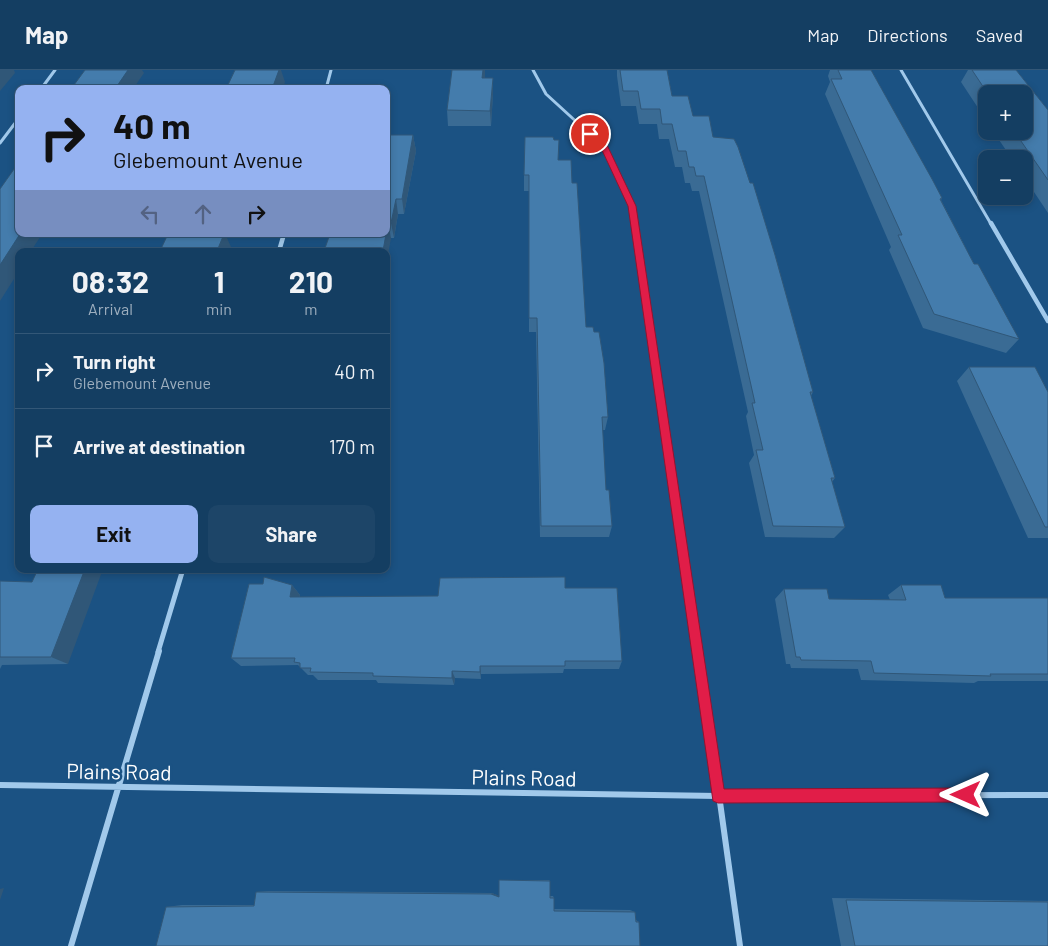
<!DOCTYPE html>
<meta charset="utf-8">
<style>
body{margin:0;font-family:Barlow,sans-serif;background:#1d4568;color:#f1f3f6;height:100vh;display:flex;flex-direction:column;font-size:19px;white-space:nowrap}
*{box-sizing:border-box;margin:0}
p{font-size:16px;color:#9daebe}
.icon{flex:none;width:28px;height:28px;fill:none;stroke:currentColor;stroke-width:2;stroke-linecap:round;stroke-linejoin:round}
.map{position:relative;flex:1;overflow:hidden}
.drawer{position:absolute;left:15px;top:178px;width:375px;height:325px;display:flex;flex-direction:column;background:#143e62;border-radius:10px;box-shadow:0 2px 8px #0003,0 0 0 1px #335777}
.drawer>*{flex:none}
.hud{position:absolute;left:15px;top:15px;width:375px;height:152px;border-radius:10px;box-shadow:0 2px 8px #0003,0 0 0 1px #335777;background:#95b2f1;color:#111;overflow:hidden}
.tools{position:absolute;left:978px;top:15px;display:grid;gap:10px}
.tools a{display:grid;place-items:center;width:55px;height:55px;border-radius:10px;background:#143e62;box-shadow:0 2px 8px #0003,0 0 0 1px #335777;font-size:25px}
.pin{position:absolute;display:grid;place-items:center;width:42px;height:42px;color:#fff;margin:-21px;border:2px solid #fff;border-radius:50%;box-shadow:0 1px 5px #0007}
.me{position:absolute;width:55px;margin:-28px;rotate:270deg;stroke-linejoin:round;filter:drop-shadow(0 0 4px #0008)}
.turn{display:flex;align-items:center;gap:18px;height:105px;padding:0 15px;font-size:22px}
.turn .icon{width:65px;height:65px;stroke-width:2.5}
.turn b{display:block;font-size:35px;line-height:42px}
.lanes{display:flex;align-items:center;height:48px;padding:0 15px;background:#0003;justify-content:center;gap:25px;direction:ltr}
.lanes .off{opacity:.35}
.eta{display:flex;justify-content:space-evenly;align-items:center;height:85px;text-align:center}
.eta b{font-size:30px;font-weight:700;line-height:35px}
.action{display:flex;gap:10px;margin-top:auto;padding:10px 15px}
.action a{flex:1;height:58px;border-radius:10px;background:#95b2f1;color:#111;font-size:20px;font-weight:700;line-height:58px;text-align:center}
.action a+a{background:#1d4568;color:#f1f3f6}
ul{padding:0;list-style:none}
li{display:flex;align-items:center;gap:15px;height:75px;padding:0 15px;border-top:1px solid #335777}
li div{flex:1}
li b{display:block;font-size:19px}
li em{font-style:normal}
header{display:flex;align-items:center;gap:30px;box-sizing:border-box;height:70px;padding:0 25px;background:#143e62;border-bottom:1px solid #335777}
header strong{font-size:24px}
nav{display:flex;gap:28px;margin-inline-start:auto;font-size:18px}
.map>svg:first-child{display:block}
</style>
<header>
<strong>Map</strong>
<nav><a>Map</a><a>Directions</a><a>Saved</a></nav>
</header>
<div class="map">
<svg width="1048" height="876" viewBox="0 0 1048 876">
<rect width="100%" height="100%" fill="#1b5283"/>
<g fill="none" stroke-linecap="round" stroke-linejoin="round">
<path stroke="#a1c9eb" stroke-width="3" d="M 533,0 L 546,24 L 604,77 L 632,136 L 635,154
M 901,0 L 991,154
M 41,19 L 55,0
M 326,19 L 331,0
M 0,73 L 19,48"/>
<path stroke="#a1c9eb" stroke-width="4.5" d="M 635,153 L 663,345
M 991,153 L 1048,251
M 279,181 L 284,164"/>
<path stroke="#a1c9eb" stroke-width="5" d="M 663,344 L 699,582
M 158,582 L 183,499"/>
<path stroke="#a1c9eb" stroke-width="6" d="M 699,581 L 740,876
M 0,715 L 718,726 L 1048,725
M 71,876 L 159,581"/>
</g>
<path fill="#3a6b94" d="M 617,0 L 667,0 L 672,26 L 713,67 L 813,322 L 811,326 L 835,408 L 832,412 L 845,457 L 834,468 L 765,467 L 749,393 L 754,385 L 746,346 L 748,342 L 699,121 L 692,121 L 690,113 L 685,113 L 682,97 L 675,97 L 669,69 L 659,69 L 657,54 L 639,54 L 636,36 L 621,36 L 617,6 Z
M 830,0 L 871,0 L 942,128 L 941,130 L 974,194 L 1019,269 L 1006,283 L 923,258 L 889,180 L 891,177 L 825,24 L 830,12 L 828,6 Z
M 968,0 L 1016,0 L 1048,40 L 1048,143 L 1024,107 L 1024,89 L 1012,89 L 993,61 L 1024,61 L 1024,24 L 986,24 L 986,50 L 961,12 Z
M 485,6 L 485,8 L 493,8 L 493,24 L 491,56 L 448,56 L 447,40 Z
M 386,65 L 413,65 L 416,81 L 404,144 L 398,144 L 394,168 L 391,168 L 386,164 Z
M 558,90 L 572,113 L 586,257 L 608,347 L 605,360 L 602,360 L 606,420 L 612,456 L 609,467 L 540,467 L 536,262 L 529,262 L 529,121 L 524,121 L 524,105 Z
M 969,297 L 1048,322 L 1048,468 L 1028,468 L 957,311 Z
M 0,511 L 32,512 L 68,594 L 2,595 L 0,599 Z
M 292,515 L 300,525 L 300,527 L 438,526 L 565,518 L 622,591 L 619,599 L 564,599 L 563,603 L 481,604 L 481,609 L 455,608 L 454,615 L 378,613 L 376,610 L 318,610 L 313,605 L 308,605 L 298,595 L 241,596 L 231,588 Z
M 901,515 L 945,528 L 1048,528 L 1048,611 L 978,611 L 974,613 L 861,610 L 858,599 L 791,598 L 790,594 L 786,594 L 775,529 L 784,519 L 829,529 L 890,530 L 888,525 Z
M 499,810 L 549,810 L 550,811 L 550,826 L 553,826 L 554,828 L 554,839 L 630,840 L 635,842 L 636,850 L 639,852 L 166,837 L 182,835 L 254,835 L 256,822 L 268,821 L 492,823 L 499,826 Z
M 832,828 L 1048,831 L 1048,876 L 841,876 Z"/>
<path fill="#305778" d="M 0,0 L 14,0 L 15,3 L 0,21 Z
M 128,0 L 142,0 L 144,3 L 133,19 L 115,19 Z
M 279,0 L 281,0 L 285,12 L 283,19 L 272,19 Z
M 483,0 L 485,0 L 485,6 L 483,24 L 482,8 Z
M 493,8 L 493,24 L 491,56 L 490,41 Z
M 413,65 L 416,81 L 404,144 L 402,129 Z
M 396,129 L 398,144 L 394,168 L 391,153 Z
M 388,153 L 391,168 L 386,196 L 386,181 L 383,181 Z
M 20,164 L 42,164 L 31,181 L 19,181 L 19,201 L 0,231 L 0,195 Z
M 218,164 L 229,164 L 227,168 L 231,177 L 230,181 L 217,181 Z
M 85,499 L 103,499 L 68,594 L 51,587 Z
M 292,515 L 300,525 L 298,536 L 290,527 Z
M 480,596 L 481,604 L 481,609 L 480,602 Z
M 452,601 L 455,608 L 454,615 L 452,608 Z
M 4,818 L 0,830 L 0,819 Z
M 492,823 L 500,826 L 499,827 L 491,824 Z"/>
<path fill="#447cac" stroke="#305778" d="M 85,0 L 128,0 L 115,19 L 71,19 Z
M 235,0 L 279,0 L 272,19 L 226,19 Z
M 452,0 L 483,0 L 482,8 L 493,8 L 490,41 L 447,40 Z
M 620,0 L 667,0 L 672,26 L 688,26 L 693,46 L 709,46 L 713,67 L 734,69 L 738,77 L 750,113 L 753,113 L 775,185 L 813,322 L 810,322 L 835,408 L 831,408 L 845,457 L 773,456 L 756,380 L 763,380 L 752,333 L 755,333 L 704,106 L 696,106 L 694,97 L 689,97 L 686,81 L 678,81 L 672,54 L 662,54 L 660,39 L 641,39 L 638,21 L 623,21 Z
M 838,0 L 871,0 L 932,109 L 942,128 L 940,129 L 974,194 L 978,194 L 1019,269 L 934,244 L 898,165 L 902,165 L 831,9 L 842,9 Z
M 972,0 L 1016,0 L 1048,40 L 1048,110 L 1014,61 L 1024,61 L 1024,24 L 988,24 Z
M 386,65 L 413,65 L 402,129 L 396,129 L 391,153 L 388,153 L 386,162 Z
M 525,67 L 553,67 L 554,70 L 559,70 L 558,90 L 571,90 L 572,113 L 577,113 L 586,257 L 593,257 L 594,262 L 599,262 L 604,293 L 608,347 L 602,347 L 606,420 L 609,420 L 612,456 L 541,456 L 537,248 L 529,248 L 529,105 L 524,105 Z
M 19,92 L 19,164 L 20,164 L 0,195 L 0,119 Z
M 168,164 L 224,164 L 217,181 L 160,181 Z
M 330,164 L 386,164 L 383,181 L 324,181 Z
M 969,297 L 1035,297 L 1048,322 L 1048,457 L 1045,457 Z
M 38,499 L 85,499 L 51,587 L 0,587 L 0,511 L 32,512 Z
M 264,507 L 292,515 L 290,527 L 438,526 L 440,508 L 565,507 L 565,518 L 617,518 L 622,591 L 565,591 L 565,596 L 480,596 L 480,602 L 452,601 L 452,608 L 373,606 L 373,603 L 310,602 L 311,598 L 300,598 L 300,593 L 294,592 L 295,588 L 231,588 L 249,514 L 263,514 Z
M 901,515 L 941,515 L 945,528 L 1048,528 L 1048,604 L 990,604 L 991,606 L 874,603 L 871,591 L 801,590 L 800,587 L 796,587 L 784,519 L 827,519 L 829,529 L 906,530 Z
M 499,810 L 550,811 L 550,828 L 554,828 L 554,841 L 635,842 L 636,852 L 639,852 L 640,876 L 156,876 L 166,837 L 254,836 L 256,822 L 491,824 L 499,827 Z
M 846,830 L 1048,832 L 1048,876 L 855,876 Z"/>
<path fill="#e11d48" stroke="#92132f" d="M 587,62 L 592,62 L 608,77 L 636,136 L 724,719 L 966,718 L 971,720 L 973,725 L 971,730 L 966,732 L 718,733 L 713,731 L 628,136 L 601,78 L 587,65 Z"/>
<g text-anchor="middle" dominant-baseline="central" stroke-width="5" stroke-linejoin="round" paint-order="stroke">
<g font-size="21" fill="#fff" stroke="#1b5283">
<text transform="translate(119 701) rotate(1)">Plains Road</text>
<text transform="translate(524 707) rotate(1)">Plains Road</text>
</g>
</g>
</svg>
<div class="tools">
<a>+</a>
<a>−</a>
</div>
<div class="pin" style="left:590px;top:64px;background:#d93025"><svg class="icon" aria-label="arrive" viewBox="0 0 24 24"><path d="M6 21V4h12l-3 4 3 4H6"/></svg></div>
<svg class="me" style="left:966px;top:725px" viewBox="-20 -20 40 40"><path d="M0-17L14 15 0 8-14 15z" fill="#e11d48" stroke="#fff" stroke-width="4"/></svg>
<div class="hud">
<div class="turn"><svg class="icon" aria-label="right" viewBox="0 0 24 24"><path d="M7 20v-9h11M14 6l5 5-5 5"/></svg><div><b>40 m</b>Glebemount Avenue</div></div>
<div class="lanes"><svg class="icon off" aria-label="left" viewBox="0 0 24 24"><path d="M17 20v-9H6M10 6l-5 5 5 5"/></svg><svg class="icon off" aria-label="ahead" viewBox="0 0 24 24"><path d="M12 20V5M6 11l6-6 6 6"/></svg><svg class="icon" aria-label="right" viewBox="0 0 24 24"><path d="M7 20v-9h11M14 6l5 5-5 5"/></svg></div>
</div>
<section class="drawer">
<div class="eta">
<div><b>08:32</b><p>Arrival</p></div>
<div><b>1</b><p>min</p></div>
<div><b>210</b><p>m</p></div>
</div>
<ul>
<li><svg class="icon" aria-label="right" viewBox="0 0 24 24"><path d="M7 20v-9h11M14 6l5 5-5 5"/></svg><div><b>Turn right</b><p>Glebemount Avenue</p></div><em>40 m</em></li>
<li><svg class="icon" aria-label="arrive" viewBox="0 0 24 24"><path d="M6 21V4h12l-3 4 3 4H6"/></svg><div><b>Arrive at destination</b></div><em>170 m</em></li>
</ul>
<div class="action"><a>Exit</a><a>Share</a></div>
</section>
</div>
